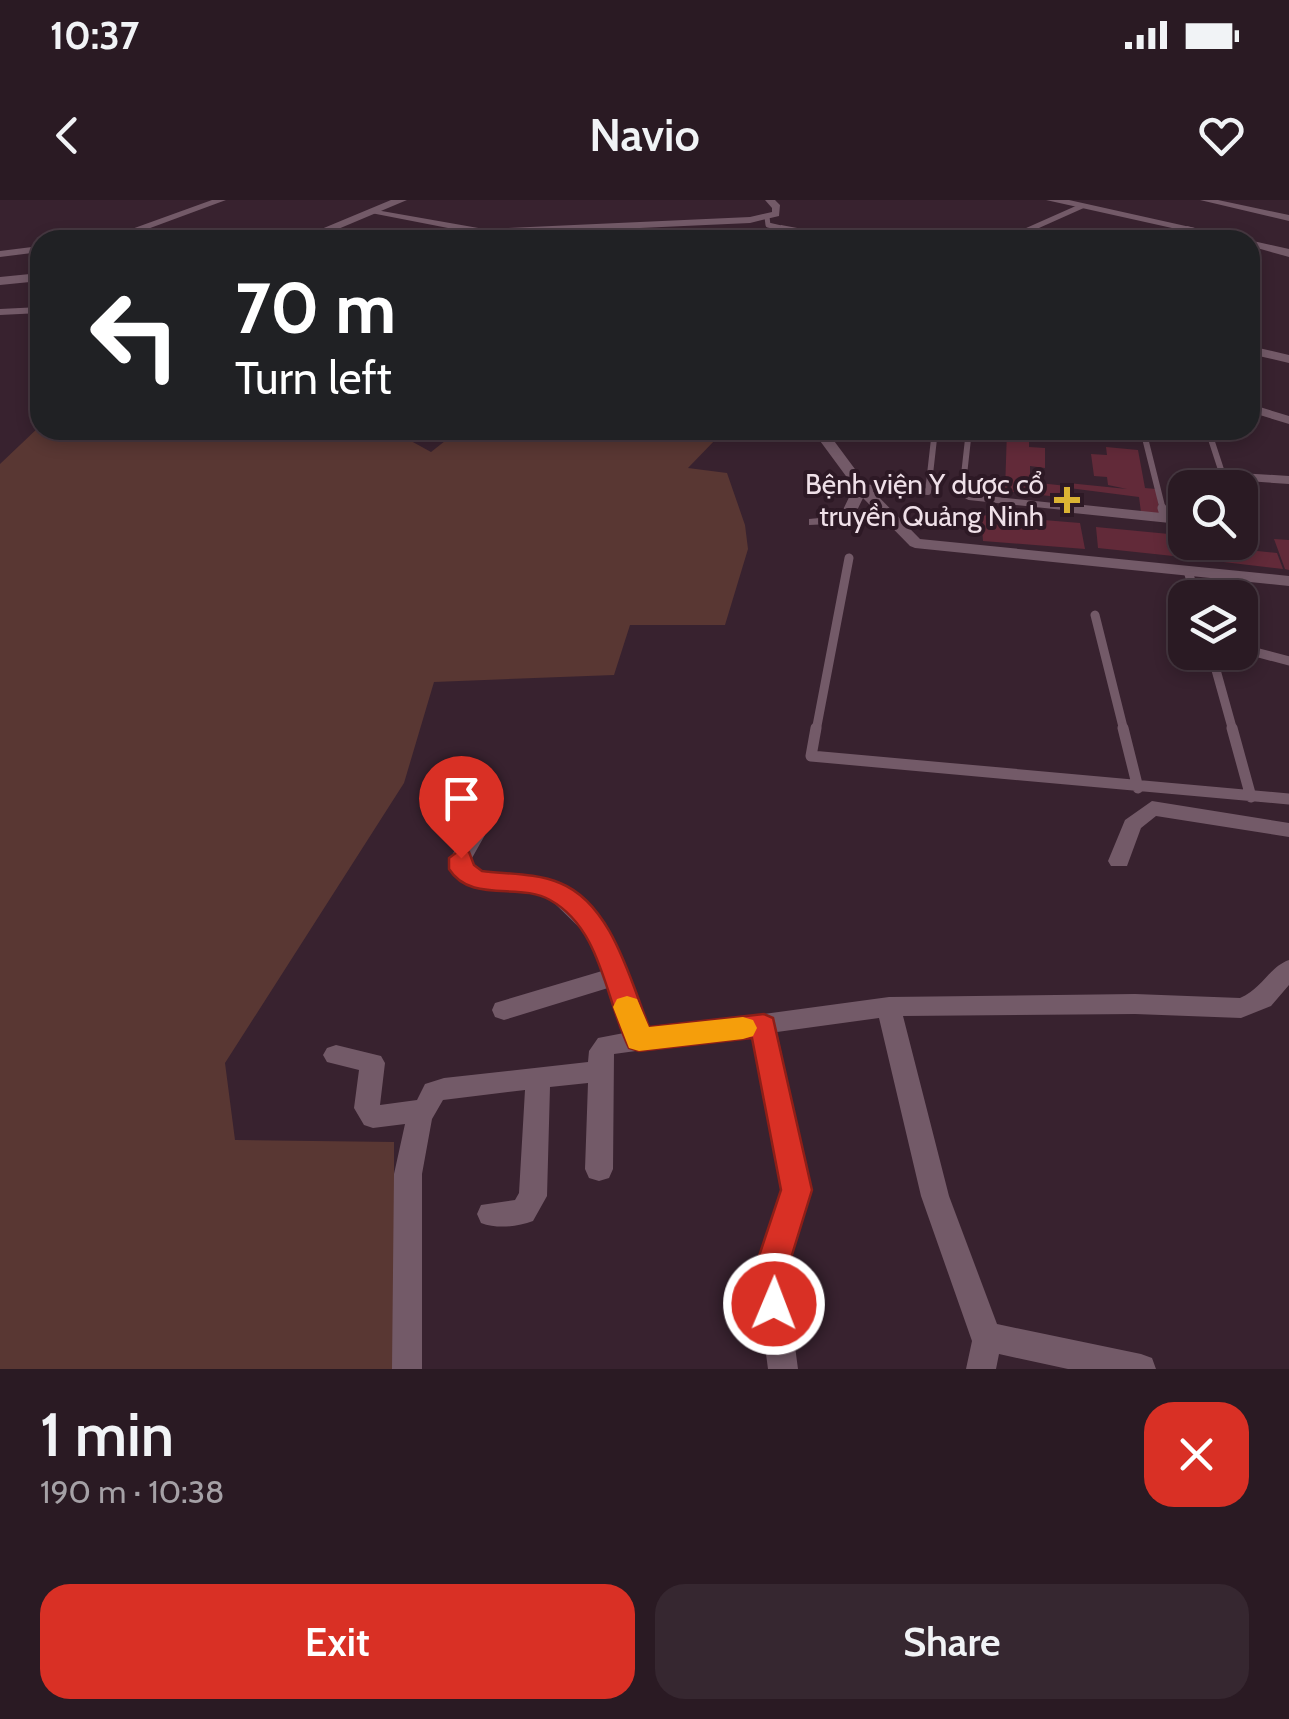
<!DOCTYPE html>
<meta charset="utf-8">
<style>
body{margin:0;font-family:Cabin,sans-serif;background:#362730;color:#f1f3f6;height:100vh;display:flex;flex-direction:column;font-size:38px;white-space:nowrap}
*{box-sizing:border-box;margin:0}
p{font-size:32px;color:#a5a1a6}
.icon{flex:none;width:55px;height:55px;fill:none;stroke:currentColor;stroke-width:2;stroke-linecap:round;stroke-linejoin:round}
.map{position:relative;height:1169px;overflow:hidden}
.drawer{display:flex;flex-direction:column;background:#2a1a23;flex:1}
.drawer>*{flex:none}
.hud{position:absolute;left:30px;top:30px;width:1230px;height:210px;border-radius:30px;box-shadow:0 5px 15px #0003,0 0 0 2px #463841;background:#202124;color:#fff;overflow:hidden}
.tools{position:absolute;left:1168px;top:270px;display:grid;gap:20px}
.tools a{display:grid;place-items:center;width:90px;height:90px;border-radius:20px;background:#2a1a23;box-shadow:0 5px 15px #0003,0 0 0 2px #463841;font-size:50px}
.pin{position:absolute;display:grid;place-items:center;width:85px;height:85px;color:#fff;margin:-102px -42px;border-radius:50% 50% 50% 0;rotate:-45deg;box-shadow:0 0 10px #0007}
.pin .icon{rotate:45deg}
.me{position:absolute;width:110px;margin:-55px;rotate:1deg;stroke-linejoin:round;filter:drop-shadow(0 0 8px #0008)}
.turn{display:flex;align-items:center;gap:35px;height:210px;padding:0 40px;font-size:45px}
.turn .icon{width:130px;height:130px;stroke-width:2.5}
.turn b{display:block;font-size:70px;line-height:85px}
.round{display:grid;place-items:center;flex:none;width:105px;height:105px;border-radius:30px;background:#362730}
.headline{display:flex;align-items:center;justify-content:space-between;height:170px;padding:0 40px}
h1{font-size:60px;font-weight:600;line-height:75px}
.action{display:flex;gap:20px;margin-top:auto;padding:20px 40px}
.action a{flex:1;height:115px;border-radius:30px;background:#d93025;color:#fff;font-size:40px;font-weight:600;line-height:115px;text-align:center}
.action a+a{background:#362730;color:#f1f3f6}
.status{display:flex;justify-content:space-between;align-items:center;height:70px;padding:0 50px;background:#2a1a23;direction:ltr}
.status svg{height:28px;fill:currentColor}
header{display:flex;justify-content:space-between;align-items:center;height:130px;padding:0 40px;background:#2a1a23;font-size:45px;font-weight:600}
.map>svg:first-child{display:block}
</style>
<div class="status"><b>10:37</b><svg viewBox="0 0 49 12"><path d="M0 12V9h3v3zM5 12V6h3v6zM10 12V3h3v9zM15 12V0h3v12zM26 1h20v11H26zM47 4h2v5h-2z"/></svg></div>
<header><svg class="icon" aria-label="back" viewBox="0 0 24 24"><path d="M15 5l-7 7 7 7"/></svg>Navio<svg class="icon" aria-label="heart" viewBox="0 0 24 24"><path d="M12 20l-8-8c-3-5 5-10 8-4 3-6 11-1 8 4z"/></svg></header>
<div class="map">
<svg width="1289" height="1169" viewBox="0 0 1289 1169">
<rect width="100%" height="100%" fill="#38222f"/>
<path fill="#593733" d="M 40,226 L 40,230 L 391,230 L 431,252 L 459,230 L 745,231 L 716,239 L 688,268 L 727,273 L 745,325 L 748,349 L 725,425 L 630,425 L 614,475 L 434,482 L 404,583 L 225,863 L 235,940 L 394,942 L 394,1169 L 0,1169 L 0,264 Z"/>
<path fill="#622a39" d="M 1007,230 L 1064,230 L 1064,237 L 1029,233 L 1029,247 L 1045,248 L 1045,268 L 1030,266 L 1030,282 L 1067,286 L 1068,298 L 1005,291 Z
M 1106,247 L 1138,250 L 1145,288 L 1156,289 L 1160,314 L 1141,312 L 1139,297 L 1069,288 L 1068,283 L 1127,289 L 1108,285 L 1107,277 L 1094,276 L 1091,254 L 1107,255 Z
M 981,315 L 1080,323 L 1085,349 L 983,341 Z
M 1096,327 L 1169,334 L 1173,356 L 1098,348 Z
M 1274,339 L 1289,340 L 1289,370 L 1285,369 Z
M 1178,343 L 1277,353 L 1283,369 L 1181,357 Z"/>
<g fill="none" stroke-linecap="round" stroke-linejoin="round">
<path stroke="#735a68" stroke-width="5" d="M 767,17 L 768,25 L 781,28"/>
<path stroke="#735a68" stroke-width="6" d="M 969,230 L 962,293 L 969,297 L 1092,310
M 1143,230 L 1163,310
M 1197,230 L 1210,236 L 1227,288
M 861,287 L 928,292 L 935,230"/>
<path stroke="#735a68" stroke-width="9" d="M 1069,308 L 1185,320
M 1162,308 L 1165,318
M 1240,328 L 1250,347
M 1188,371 L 1196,398
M 1095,415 L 1124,531
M 1240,448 L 1289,461
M 1211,452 L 1233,531
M 816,531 L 849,358"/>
<path stroke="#735a68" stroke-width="11" d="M 816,528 L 811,556 L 1289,599
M 1123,528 L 1138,588
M 1232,528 L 1251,597"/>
<path fill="#735a68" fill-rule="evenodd" d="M 212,0 L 226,0 L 134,34 L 87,40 L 129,30 Z
M 765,0 L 775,0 L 780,5 L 779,16 L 750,23 L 484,35 L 371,13 L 376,10 L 484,29 L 750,17 L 772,12 L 772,8 Z
M 1200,0 L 1218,0 L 1289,15 L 1289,21 Z
M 1078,5 L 1086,7 L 1012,40 L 999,40 Z
M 781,25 L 846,37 L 851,40 L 830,40 L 778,30 Z
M 1187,26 L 1195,28 L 1175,40 L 1162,40 Z
M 40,46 L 40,52 L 0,57 L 0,51 Z
M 40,107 L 40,113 L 0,115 L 0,109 Z
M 1250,146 L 1289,155 L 1289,163 L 1250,154 Z
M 1250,204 L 1289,216 L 1289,224 L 1250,212 Z
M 426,230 L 440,230 L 442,237 L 430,240 Z
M 812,230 L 826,230 L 866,284 L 920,339 L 1289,376 L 1289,386 L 915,348 L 910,346 L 863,298 L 851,323 L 809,325 L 809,319 L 840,316 L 854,287 Z
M 1223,272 L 1289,276 L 1289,284 L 1218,279 L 1218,273 Z
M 1152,601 L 1289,623 L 1289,637 L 1156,616 L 1141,628 L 1127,666 L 1111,666 L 1108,661 L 1125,620 Z
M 475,628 L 485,635 L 472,658 L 476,670 L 553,681 L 570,690 L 608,728 L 647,830 L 889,797 L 1135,794 L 1240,798 C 1262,789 1269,767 1289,760 L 1289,785 L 1271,806 L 1241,818 L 1135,814 L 903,816 L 949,996 L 997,1124 L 1141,1154 L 1152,1158 L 1156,1169 L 1068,1169 L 999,1154 L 996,1169 L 966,1169 L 972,1141 L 921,996 L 879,818 L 777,832 L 811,990 L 785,1071 L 798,1169 L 768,1169 L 755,1071 L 783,990 L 753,835 L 614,854 L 613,969 L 609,978 L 599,981 L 589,978 L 585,969 L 588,883 L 550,887 L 547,996 L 533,1021 C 517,1027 497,1029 481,1023 L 477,1014 L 481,1005 L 515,1000 L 519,993 L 525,890 L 443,900 L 432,919 L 422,974 L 422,1169 L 392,1169 L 394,974 L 405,924 L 373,928 L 364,925 L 354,908 L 359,870 L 327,862 L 323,855 L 327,848 L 336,845 L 381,856 L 385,863 L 380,905 L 417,900 L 425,884 L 444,878 L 588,862 L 589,851 L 598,838 L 624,833 L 608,788 L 504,820 L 495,817 L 492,810 L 495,803 L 602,771 L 590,738 L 547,696 L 459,681 L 450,658 L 468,630 Z"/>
<path fill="#735a68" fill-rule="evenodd" d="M 391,0 L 407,0 L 312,40 L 295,40 Z
M 1046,0 L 1069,0 L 1289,49 L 1289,57 L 1250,46 L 1250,40 L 1226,40 Z
M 40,73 L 40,81 L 0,85 L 0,77 Z"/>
</g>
<path fill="#d93025" stroke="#8d1f18" stroke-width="2.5" d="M 461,649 L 469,652 L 474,665 L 482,671 C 506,674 537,673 560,683 C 612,704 630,780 649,827 L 764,814 L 773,818 L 812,990 L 787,1071 L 791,1104 L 786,1115 L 774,1120 L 763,1115 L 754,1071 L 781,990 L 752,838 L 639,851 L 629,848 C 605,799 602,729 550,700 C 520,682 471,704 449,669 L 449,658 Z"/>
<path fill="#f59e0b" d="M 627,796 L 637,799 L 649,827 L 743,817 L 753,820 L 757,828 L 753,836 L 743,839 L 639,851 L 629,848 L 613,807 L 617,799 Z"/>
<path fill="#dab333" stroke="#2d1925" stroke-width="4" d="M1062 285h10v10h10v10h-10v10h-10v-10h-10v-10h10z"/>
<g text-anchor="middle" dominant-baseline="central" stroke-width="8" stroke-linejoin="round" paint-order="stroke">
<g font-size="28" fill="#efe0e8" stroke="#2d1925" text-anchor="end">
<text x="1044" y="284">Bệnh viện Y dược cổ<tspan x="1044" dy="32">truyền Quảng Ninh</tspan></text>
</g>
</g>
</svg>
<div class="tools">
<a><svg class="icon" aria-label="search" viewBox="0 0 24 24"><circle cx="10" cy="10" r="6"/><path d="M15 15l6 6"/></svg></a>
<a><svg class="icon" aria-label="layers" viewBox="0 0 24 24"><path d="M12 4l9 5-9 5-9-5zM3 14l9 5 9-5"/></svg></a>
</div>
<div class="pin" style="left:461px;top:658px;background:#d93025"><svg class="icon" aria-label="arrive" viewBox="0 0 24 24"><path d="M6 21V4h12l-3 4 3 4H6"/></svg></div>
<svg class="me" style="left:774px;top:1104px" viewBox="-20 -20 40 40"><circle r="17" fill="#d93025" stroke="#fff" stroke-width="3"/><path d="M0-11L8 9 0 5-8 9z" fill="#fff"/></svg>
<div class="hud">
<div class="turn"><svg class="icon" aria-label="left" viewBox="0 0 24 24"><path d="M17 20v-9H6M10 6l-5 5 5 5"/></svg><div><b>70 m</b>Turn left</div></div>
</div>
</div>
<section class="drawer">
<div class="headline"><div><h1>1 min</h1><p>190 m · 10:38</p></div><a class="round" style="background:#d93025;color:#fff"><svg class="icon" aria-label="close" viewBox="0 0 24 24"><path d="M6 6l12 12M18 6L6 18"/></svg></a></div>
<div class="action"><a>Exit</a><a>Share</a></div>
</section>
